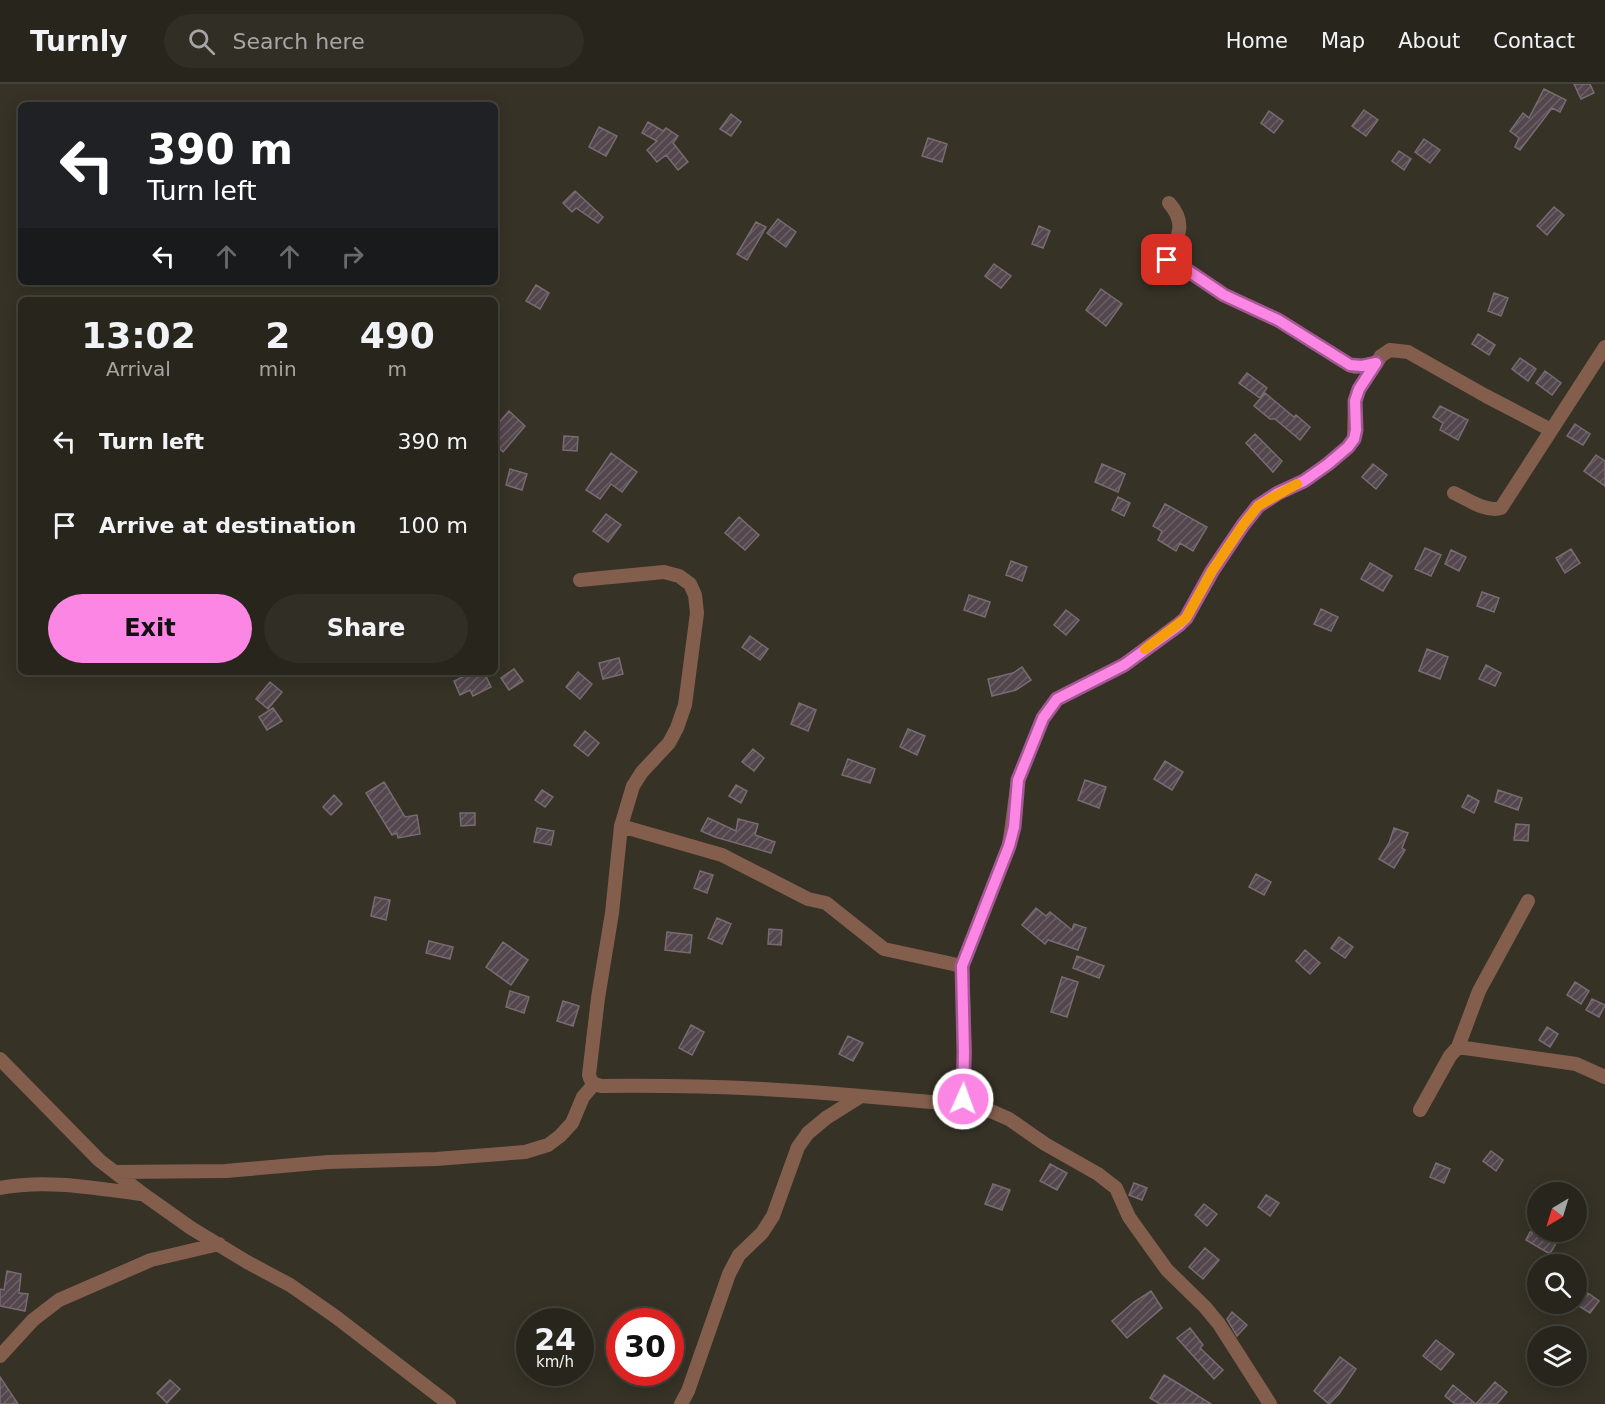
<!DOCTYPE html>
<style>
body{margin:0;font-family:"DejaVu Sans",sans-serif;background:#302e25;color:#f1f3f6;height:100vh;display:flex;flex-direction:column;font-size:22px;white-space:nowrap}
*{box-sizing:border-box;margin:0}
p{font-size:20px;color:#a5a5a3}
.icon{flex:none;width:33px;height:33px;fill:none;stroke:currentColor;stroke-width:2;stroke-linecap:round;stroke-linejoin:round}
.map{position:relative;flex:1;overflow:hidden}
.sheet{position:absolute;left:18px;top:213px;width:480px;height:378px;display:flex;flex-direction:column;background:#28261c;border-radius:9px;box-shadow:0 3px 15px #0003,0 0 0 2px #44433b}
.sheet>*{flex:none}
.banner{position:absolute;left:18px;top:18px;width:480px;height:183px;border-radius:9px;box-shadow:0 3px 15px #0003,0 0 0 2px #44433b;background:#202124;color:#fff;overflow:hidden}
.needle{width:39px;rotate:218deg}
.controls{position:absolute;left:1527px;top:1098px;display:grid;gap:12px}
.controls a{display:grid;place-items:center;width:60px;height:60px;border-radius:50%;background:#28261c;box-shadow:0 3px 15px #0003,0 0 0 2px #44433b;font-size:30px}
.speed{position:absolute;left:516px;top:1224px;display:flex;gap:12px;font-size:30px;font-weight:700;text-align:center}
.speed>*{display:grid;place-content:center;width:78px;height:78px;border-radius:50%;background:#28261c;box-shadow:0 3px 15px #0003,0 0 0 2px #44433b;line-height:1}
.speed small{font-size:15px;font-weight:400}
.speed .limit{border:9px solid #d22;background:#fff;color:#111}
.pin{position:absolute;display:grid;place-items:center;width:51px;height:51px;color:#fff;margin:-26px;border-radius:12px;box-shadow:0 3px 9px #0006}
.me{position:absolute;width:66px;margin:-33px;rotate:2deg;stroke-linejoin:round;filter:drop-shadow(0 0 4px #0008)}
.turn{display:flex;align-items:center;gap:21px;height:126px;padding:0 30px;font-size:27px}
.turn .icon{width:78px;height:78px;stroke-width:2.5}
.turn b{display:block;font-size:42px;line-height:51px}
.lanes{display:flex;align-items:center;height:57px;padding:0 30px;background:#0003;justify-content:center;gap:30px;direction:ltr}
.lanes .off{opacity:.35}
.eta{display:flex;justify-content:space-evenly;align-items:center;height:102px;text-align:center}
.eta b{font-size:36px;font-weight:700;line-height:42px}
.button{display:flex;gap:12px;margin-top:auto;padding:12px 30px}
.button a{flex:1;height:69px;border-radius:36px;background:#fc86e4;color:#111;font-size:24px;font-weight:700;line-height:69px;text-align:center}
.button a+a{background:#302e25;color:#f1f3f6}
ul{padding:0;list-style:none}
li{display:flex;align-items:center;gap:18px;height:84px;padding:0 30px}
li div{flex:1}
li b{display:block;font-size:22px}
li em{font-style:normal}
header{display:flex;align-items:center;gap:36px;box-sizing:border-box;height:84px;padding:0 30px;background:#28261c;border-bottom:2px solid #44433b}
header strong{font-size:28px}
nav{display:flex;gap:33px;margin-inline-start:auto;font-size:21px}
.search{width:420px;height:54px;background:#302e25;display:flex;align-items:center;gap:15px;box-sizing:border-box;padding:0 21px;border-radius:33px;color:#a5a5a3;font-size:22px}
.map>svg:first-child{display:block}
</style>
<header>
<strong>Turnly</strong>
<div class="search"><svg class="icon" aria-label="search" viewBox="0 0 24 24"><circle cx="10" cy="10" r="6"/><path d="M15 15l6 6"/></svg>Search here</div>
<nav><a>Home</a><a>Map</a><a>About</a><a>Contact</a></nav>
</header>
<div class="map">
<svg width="1605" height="1320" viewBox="0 0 1605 1320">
<defs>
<pattern id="building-hatch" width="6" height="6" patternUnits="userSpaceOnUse" patternTransform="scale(1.5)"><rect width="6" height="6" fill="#53464d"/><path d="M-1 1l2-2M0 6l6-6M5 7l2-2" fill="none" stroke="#6b6066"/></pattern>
</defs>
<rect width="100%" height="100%" fill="#363226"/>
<path fill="url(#building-hatch)" stroke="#786b72" stroke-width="1.5" d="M 1574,0 L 1590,0 L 1594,9 L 1581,15 Z
M 1544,5 L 1566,16 L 1560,28 L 1552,24 L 1520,66 L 1515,63 L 1519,54 L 1510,47 L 1523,29 L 1529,34 Z
M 1364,26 L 1378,36 L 1366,52 L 1352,42 Z
M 1269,27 L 1283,37 L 1274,49 L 1261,39 Z
M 731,30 L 741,38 L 731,52 L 720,45 Z
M 648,38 L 663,47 L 666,44 L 678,52 L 673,59 L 688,78 L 678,86 L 666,71 L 657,78 L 647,66 L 657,57 L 642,49 Z
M 599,43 L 617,52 L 606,72 L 589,63 Z
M 928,54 L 947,60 L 942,78 L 922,72 Z
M 1424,55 L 1440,66 L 1430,79 L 1415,68 Z
M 1399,67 L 1411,75 L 1404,86 L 1392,77 Z
M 575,107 L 603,133 L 598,139 L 576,124 L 572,128 L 563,119 Z
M 1554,123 L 1564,131 L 1547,151 L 1537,142 Z
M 778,135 L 796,148 L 786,163 L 767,149 Z
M 756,138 L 766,143 L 747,176 L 737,170 Z
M 1039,142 L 1050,147 L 1043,164 L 1032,160 Z
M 994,180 L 1011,192 L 1001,204 L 985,192 Z
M 536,201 L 549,209 L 540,225 L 526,217 Z
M 1101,205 L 1122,220 L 1106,242 L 1086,226 Z
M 1494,209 L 1508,214 L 1501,232 L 1488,227 Z
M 1478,250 L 1495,261 L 1489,271 L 1472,260 Z
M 1520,274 L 1536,285 L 1528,297 L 1512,285 Z
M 1545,287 L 1561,299 L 1552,311 L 1536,299 Z
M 1247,289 L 1267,304 L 1260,314 L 1239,299 Z
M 1265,309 L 1294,333 L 1296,331 L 1310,343 L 1300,356 L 1275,335 L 1270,335 L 1254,322 Z
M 1440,322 L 1468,336 L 1458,356 L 1440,346 L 1443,339 L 1433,333 Z
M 509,327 L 525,342 L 503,368 L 495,360 L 495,343 Z
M 1575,340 L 1590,350 L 1583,361 L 1567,352 Z
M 1255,350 L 1282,377 L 1273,388 L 1246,359 Z
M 564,352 L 578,353 L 577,367 L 563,366 Z
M 611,369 L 637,388 L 622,408 L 611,400 L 600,415 L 586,406 Z
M 1596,371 L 1605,377 L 1605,402 L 1584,387 Z
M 1102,380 L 1125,390 L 1118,408 L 1095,398 Z
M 1373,380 L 1387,391 L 1376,405 L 1362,393 Z
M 510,385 L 527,390 L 522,406 L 506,401 Z
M 1118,413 L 1130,419 L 1124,432 L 1112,426 Z
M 1165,420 L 1207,443 L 1193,467 L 1180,459 L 1176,467 L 1158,456 L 1162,447 L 1153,442 Z
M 606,430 L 621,441 L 608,458 L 593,447 Z
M 739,433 L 759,451 L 745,466 L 725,449 Z
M 1425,464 L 1441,471 L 1431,492 L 1415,485 Z
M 1571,465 L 1580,479 L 1565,489 L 1556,474 Z
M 1451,466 L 1466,473 L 1459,487 L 1445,480 Z
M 1011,477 L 1027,483 L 1022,497 L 1006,491 Z
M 1370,479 L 1392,492 L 1383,507 L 1361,495 Z
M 1482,508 L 1499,514 L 1494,528 L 1477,522 Z
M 969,511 L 990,518 L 985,533 L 964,526 Z
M 1321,525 L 1338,533 L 1331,547 L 1314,540 Z
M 1066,526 L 1079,536 L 1066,551 L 1054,541 Z
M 750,552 L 768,565 L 760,576 L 742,563 Z
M 1427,565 L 1448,573 L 1440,595 L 1419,587 Z
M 619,574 L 623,590 L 603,595 L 599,579 Z
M 1486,581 L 1501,589 L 1495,602 L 1479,595 Z
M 1022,583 L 1031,596 L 1016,606 L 992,612 L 988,595 L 1013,589 Z
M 514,585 L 523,597 L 509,606 L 501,594 Z
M 473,588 L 484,588 L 491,603 L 473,612 L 470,606 L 460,611 L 454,597 Z
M 578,588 L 592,600 L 580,615 L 566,603 Z
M 270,598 L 282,608 L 268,625 L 256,615 Z
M 799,619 L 816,626 L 808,647 L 791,640 Z
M 273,624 L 282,637 L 267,646 L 259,633 Z
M 908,645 L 925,652 L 917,671 L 900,663 Z
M 585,647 L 599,659 L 588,672 L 574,661 Z
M 753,665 L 764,674 L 754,687 L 742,678 Z
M 848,675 L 875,685 L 870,699 L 842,691 Z
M 1165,677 L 1183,688 L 1172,706 L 1154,695 Z
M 1085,696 L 1106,703 L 1099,724 L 1078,716 Z
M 384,698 L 405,733 L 417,731 L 420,750 L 398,754 L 397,749 L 392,751 L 366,709 Z
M 736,701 L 747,707 L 741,719 L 729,712 Z
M 542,706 L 553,713 L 545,723 L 535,716 Z
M 1498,706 L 1522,714 L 1518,726 L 1495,718 Z
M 334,711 L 342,720 L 331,731 L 323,723 Z
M 1468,711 L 1479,717 L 1474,729 L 1462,723 Z
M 460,729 L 475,729 L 475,741 L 461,742 Z
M 708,734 L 736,747 L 738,735 L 758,740 L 755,751 L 775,758 L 771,769 L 715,753 L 701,747 Z
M 1516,740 L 1529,741 L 1528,757 L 1514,756 Z
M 537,744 L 554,747 L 551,761 L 534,758 Z
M 1394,744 L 1408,749 L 1402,764 L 1405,766 L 1394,784 L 1379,775 L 1389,759 Z
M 700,787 L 713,791 L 707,809 L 694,804 Z
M 1256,790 L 1271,798 L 1264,811 L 1249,803 Z
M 375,813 L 390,816 L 386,836 L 371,832 Z
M 1036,824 L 1046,832 L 1050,828 L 1072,846 L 1074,840 L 1086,844 L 1078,866 L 1048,856 L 1045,860 L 1022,841 Z
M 717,834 L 731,840 L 722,860 L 708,854 Z
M 769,845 L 782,846 L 781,861 L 768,860 Z
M 667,848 L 692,851 L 690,869 L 665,866 Z
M 1339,853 L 1353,863 L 1345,874 L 1331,864 Z
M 429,857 L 453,863 L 450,875 L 426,869 Z
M 503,858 L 528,876 L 511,901 L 486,883 Z
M 1305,866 L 1320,879 L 1310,890 L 1296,877 Z
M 1077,872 L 1104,882 L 1099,894 L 1073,884 Z
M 1062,893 L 1078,898 L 1067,933 L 1051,928 Z
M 1575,898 L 1589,907 L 1581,920 L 1567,911 Z
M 510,907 L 529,913 L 524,929 L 506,923 Z
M 1592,915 L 1605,921 L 1599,933 L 1586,926 Z
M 563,917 L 579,922 L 573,942 L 557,937 Z
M 691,941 L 704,948 L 692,971 L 679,964 Z
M 1547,943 L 1558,950 L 1550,963 L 1539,956 Z
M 848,952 L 863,959 L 853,977 L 839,970 Z
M 1491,1067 L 1503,1076 L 1496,1087 L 1483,1077 Z
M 1436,1079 L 1450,1085 L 1444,1099 L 1430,1093 Z
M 1050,1080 L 1067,1089 L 1057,1106 L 1040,1097 Z
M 1134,1099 L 1147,1104 L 1142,1116 L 1129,1111 Z
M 993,1100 L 1010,1106 L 1002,1126 L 985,1120 Z
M 1266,1111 L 1279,1119 L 1270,1132 L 1258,1123 Z
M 1204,1120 L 1217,1130 L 1207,1142 L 1195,1131 Z
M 1530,1148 L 1562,1148 L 1550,1170 L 1526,1156 Z
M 1205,1164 L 1219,1176 L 1203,1195 L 1189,1183 Z
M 7,1187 L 21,1190 L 19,1209 L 28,1210 L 25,1227 L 0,1222 L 0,1205 L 4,1206 Z
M 1151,1207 L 1162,1224 L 1127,1254 L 1112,1237 L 1134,1218 Z
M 1588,1209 L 1599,1217 L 1590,1229 L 1579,1222 Z
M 1232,1228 L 1247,1241 L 1237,1252 L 1227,1235 Z
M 1190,1244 L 1203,1261 L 1200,1264 L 1223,1286 L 1214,1295 L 1177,1254 Z
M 1436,1256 L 1454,1270 L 1441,1286 L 1423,1272 Z
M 1340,1273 L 1356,1285 L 1339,1310 L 1329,1320 L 1314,1307 Z
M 1164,1291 L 1179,1300 L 1211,1320 L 1160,1320 L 1150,1314 Z
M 0,1293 L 18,1320 L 0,1320 Z
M 170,1296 L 180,1305 L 167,1319 L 157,1309 Z
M 1495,1298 L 1507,1308 L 1497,1320 L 1455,1320 L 1445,1312 L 1453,1301 L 1476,1320 Z"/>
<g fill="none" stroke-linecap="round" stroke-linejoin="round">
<path stroke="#845e4c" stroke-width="14" d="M 1169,119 C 1188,140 1177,155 1167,176 L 1169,181 L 1187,186 L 1224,211 L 1278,236 L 1350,281 L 1356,283 L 1376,279
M 1454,409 C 1467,415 1487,429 1501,424 L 1605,263
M 580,496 L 664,488 L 679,492 L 690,500 L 695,511 L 697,529 L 685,621 L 677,644 L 669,659 L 642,688 L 633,702 L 621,742 L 612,829 L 598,914 L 589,991 C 591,999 594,1000 601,1002 C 689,1001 774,1004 861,1012
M 621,742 L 722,771 L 808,815 L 826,819 L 884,865 L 962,882
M 1458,963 L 1576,980 L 1605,993
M 0,975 L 99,1076 L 143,1110 L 191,1144 L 247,1178 L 290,1201 L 336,1233 L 449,1320
M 963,1015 L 965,968 L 962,882 L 1009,762 L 1018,696 L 1043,634 L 1057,615 L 1124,581 L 1186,534 L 1213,487 L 1243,441 L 1258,422 L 1278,409 L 1304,397 L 1328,380 L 1348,363 L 1354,355 L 1355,317 L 1359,305 L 1381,272 L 1390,266 L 1408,268 L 1486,312 L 1551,346
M 1420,1026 L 1450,972 L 1458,963 L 1479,907 L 1528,817
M 115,1088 L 226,1087 L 328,1078 L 436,1075 L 525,1068 L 548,1061 L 560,1052 L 572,1039 L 583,1013 L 594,1000
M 0,1104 C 46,1095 94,1104 141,1110
M 0,1272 L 33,1236 L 59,1216 L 151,1176 L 219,1160
M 681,1320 L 688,1307 L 729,1190 L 739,1171 L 762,1149 L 773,1132 L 798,1063 L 808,1049 L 826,1034 L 861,1012 L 931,1018 L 963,1015 L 1009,1035 L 1045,1060 L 1098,1090 L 1116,1104 L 1129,1133 L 1167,1186 L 1205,1223 L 1219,1240 L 1270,1320"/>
</g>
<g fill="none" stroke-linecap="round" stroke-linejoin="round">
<g stroke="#a45794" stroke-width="15">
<path id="route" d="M 963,1015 L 964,968 L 962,882 L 1009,762 L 1014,743 L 1018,696 L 1043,634 L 1057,615 L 1124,581 L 1179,541 L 1186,534 L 1212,487 L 1243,441 L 1258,422 L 1278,409 L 1304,397 L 1328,380 L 1348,363 L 1354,355 L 1356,346 L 1355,317 L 1359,305 L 1376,279 L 1362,282 L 1350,281 L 1278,236 L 1224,211 L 1187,186 L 1169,181 L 1167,176"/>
</g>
<use href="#route" stroke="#fc86e4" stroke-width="10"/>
<path stroke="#f59e0b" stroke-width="10" d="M 1145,565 L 1186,534 L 1212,487 L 1243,441 L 1258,422 L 1297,400"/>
</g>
</svg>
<div class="controls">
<a><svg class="needle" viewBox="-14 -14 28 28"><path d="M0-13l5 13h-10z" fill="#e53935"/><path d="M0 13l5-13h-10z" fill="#a5a5a3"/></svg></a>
<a><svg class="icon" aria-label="search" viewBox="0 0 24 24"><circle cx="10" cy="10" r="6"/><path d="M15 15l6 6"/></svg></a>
<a><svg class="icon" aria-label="layers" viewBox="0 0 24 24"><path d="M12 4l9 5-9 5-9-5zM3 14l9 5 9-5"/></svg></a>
</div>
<div class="speed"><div>24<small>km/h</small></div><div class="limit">30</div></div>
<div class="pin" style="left:1167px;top:176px;background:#d93025"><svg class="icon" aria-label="arrive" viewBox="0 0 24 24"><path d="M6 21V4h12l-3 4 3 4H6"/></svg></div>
<svg class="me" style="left:963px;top:1015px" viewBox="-20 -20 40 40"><circle r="17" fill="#fc86e4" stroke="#fff" stroke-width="3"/><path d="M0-11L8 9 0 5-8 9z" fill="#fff"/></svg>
<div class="banner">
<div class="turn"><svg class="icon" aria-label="left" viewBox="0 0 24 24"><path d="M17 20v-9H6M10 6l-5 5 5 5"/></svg><div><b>390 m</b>Turn left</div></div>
<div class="lanes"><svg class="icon" aria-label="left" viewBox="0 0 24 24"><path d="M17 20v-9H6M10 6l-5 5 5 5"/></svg><svg class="icon off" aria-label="ahead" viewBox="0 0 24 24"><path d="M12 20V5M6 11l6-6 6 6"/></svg><svg class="icon off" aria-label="ahead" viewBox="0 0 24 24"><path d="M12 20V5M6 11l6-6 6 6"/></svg><svg class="icon off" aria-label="right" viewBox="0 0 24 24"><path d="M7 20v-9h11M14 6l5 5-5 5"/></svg></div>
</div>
<section class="sheet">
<div class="eta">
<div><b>13:02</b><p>Arrival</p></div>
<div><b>2</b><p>min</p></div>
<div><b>490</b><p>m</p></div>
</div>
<ul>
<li><svg class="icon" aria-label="left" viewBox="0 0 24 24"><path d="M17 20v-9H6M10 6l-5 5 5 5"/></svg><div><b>Turn left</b></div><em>390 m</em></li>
<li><svg class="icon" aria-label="arrive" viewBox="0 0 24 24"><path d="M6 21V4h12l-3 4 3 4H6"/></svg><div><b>Arrive at destination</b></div><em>100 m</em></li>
</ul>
<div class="button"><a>Exit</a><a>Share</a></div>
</section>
</div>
